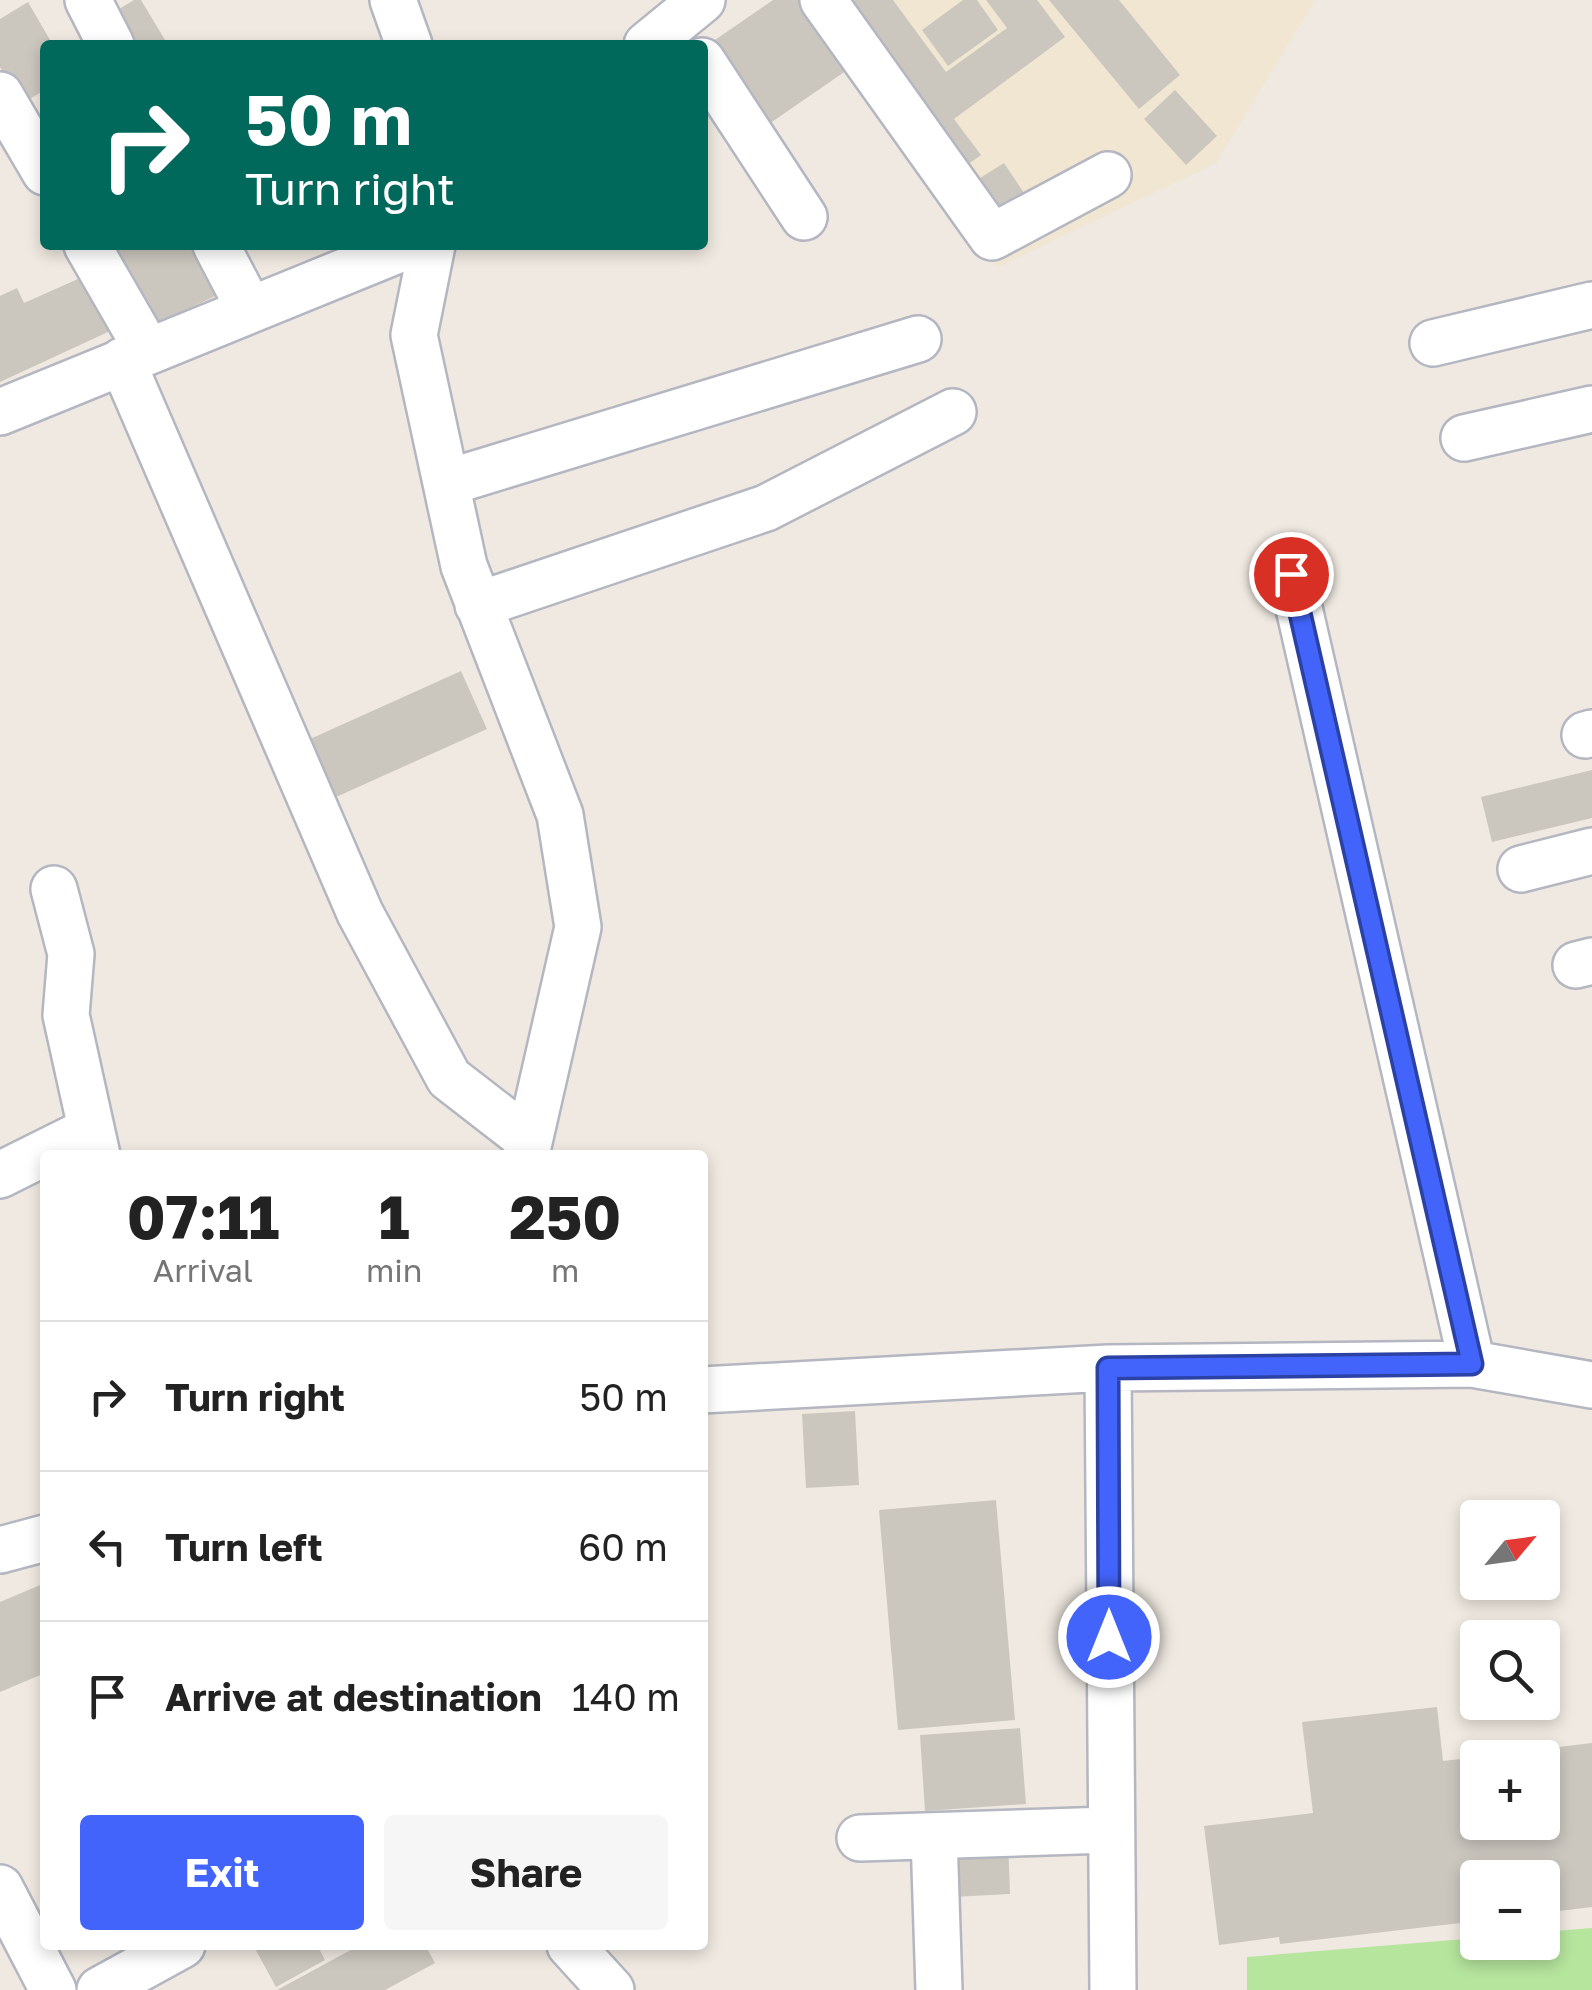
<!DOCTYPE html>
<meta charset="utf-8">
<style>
body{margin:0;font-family:"Golos Text",sans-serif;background:#f6f6f6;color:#222;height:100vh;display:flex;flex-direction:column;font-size:38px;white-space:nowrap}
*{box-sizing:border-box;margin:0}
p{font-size:32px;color:#767676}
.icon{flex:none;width:55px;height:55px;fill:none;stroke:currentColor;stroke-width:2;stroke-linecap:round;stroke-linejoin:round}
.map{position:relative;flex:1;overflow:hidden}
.panel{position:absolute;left:40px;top:1150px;width:668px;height:800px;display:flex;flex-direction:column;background:#fff;border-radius:10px;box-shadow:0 5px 15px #0003}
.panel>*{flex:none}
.banner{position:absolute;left:40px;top:40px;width:668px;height:210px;border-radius:10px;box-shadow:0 5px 15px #0003;background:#00695c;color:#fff;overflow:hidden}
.needle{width:65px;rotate:61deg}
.fabs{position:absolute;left:1460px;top:1500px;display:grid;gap:20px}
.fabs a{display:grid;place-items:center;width:100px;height:100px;border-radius:10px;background:#fff;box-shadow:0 5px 15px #0003;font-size:50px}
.pin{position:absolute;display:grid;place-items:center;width:85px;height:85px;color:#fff;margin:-42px;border:5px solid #fff;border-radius:50%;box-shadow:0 2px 10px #0007}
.me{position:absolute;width:110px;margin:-55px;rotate:0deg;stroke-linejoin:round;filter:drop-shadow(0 0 8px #0008)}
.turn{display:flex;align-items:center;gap:35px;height:210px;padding:0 40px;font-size:45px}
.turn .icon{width:130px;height:130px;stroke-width:2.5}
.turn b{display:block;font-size:70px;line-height:85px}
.eta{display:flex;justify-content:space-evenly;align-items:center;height:170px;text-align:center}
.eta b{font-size:60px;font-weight:700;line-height:70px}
.primary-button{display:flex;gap:20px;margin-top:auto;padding:20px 40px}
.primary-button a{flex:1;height:115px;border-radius:10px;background:#4264fb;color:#fff;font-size:40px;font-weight:700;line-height:115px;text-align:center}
.primary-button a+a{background:#f6f6f6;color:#222}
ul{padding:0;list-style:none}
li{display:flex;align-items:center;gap:30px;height:150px;padding:0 40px;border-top:2px solid #e0e0e0}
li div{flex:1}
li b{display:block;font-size:38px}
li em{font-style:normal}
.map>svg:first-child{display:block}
</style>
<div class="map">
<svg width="1592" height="1990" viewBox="0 0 1592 1990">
<rect width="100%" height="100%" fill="#efe9e1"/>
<path fill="#f0e6d1" d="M 808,0 L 1315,0 L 1216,163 L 998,267 Z"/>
<path fill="#b6e59e" d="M 1592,1928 L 1592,1990 L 1247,1990 L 1247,1957 L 1477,1938 L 1478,1942 L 1542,1942 L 1543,1932 Z"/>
<path fill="#cbc7bf" d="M 134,0 L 141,0 L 168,45 L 130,45 L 111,14 Z
M 773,0 L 812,0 L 856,64 L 766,126 L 709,44 Z
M 839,0 L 893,0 L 946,72 L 1007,28 L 986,0 L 1037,0 L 1065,37 L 954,119 L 981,155 L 963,168 Z
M 963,0 L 977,0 L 998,30 L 948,66 L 922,30 Z
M 1049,0 L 1119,0 L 1180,75 L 1139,109 Z
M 28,2 L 53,45 L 45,45 L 45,90 L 21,104 L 0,67 L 0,19 Z
M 1175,90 L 1217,136 L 1186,165 L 1144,119 Z
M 1004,163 L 1024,193 L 997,211 L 977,180 Z
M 101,245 L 209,245 L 230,289 L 142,331 Z
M 96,271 L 121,326 L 0,382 L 0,296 L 17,288 L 24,303 Z
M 461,671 L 487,729 L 325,802 L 299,744 Z
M 1592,770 L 1592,818 L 1492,842 L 1481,797 Z
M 855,1411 L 859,1485 L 806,1488 L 802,1414 Z
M 996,1500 L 1015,1720 L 898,1730 L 879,1510 Z
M 45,1583 L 45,1673 L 0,1692 L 0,1602 Z
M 1437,1707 L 1443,1761 L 1478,1757 L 1478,1822 L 1542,1822 L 1542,1758 L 1492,1755 L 1592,1743 L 1592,1907 L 1542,1913 L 1542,1878 L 1478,1878 L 1478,1921 L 1280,1944 L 1279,1937 L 1219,1945 L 1204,1826 L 1313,1813 L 1302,1722 Z
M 1020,1728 L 1026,1804 L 925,1811 L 920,1735 Z
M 1008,1840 L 1010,1894 L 952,1897 L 950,1842 Z
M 253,1945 L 317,1945 L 325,1960 L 276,1987 Z
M 360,1945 L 425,1945 L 435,1963 L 385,1990 L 277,1990 Z"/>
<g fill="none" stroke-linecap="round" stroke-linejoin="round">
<g stroke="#b4b7c1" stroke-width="50">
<path id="minor" d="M 88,0 L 111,45
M 393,0 L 409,45
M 823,0 L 992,237 L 1108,175
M 647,45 L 702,0
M 702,61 L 804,217
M 0,95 L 45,172
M 87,245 L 148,351
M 216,245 L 250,310
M 432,245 L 414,335 L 464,566 L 560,815 L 578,927 L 526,1155
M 1433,343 L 1592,305
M 122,361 L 360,913 L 449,1078 L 529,1140
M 0,412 L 410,245
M 1464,438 L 1592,409
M 446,483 L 918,339
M 1291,573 L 1472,1364
M 478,605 L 766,508 L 953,412
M 1585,735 L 1592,733
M 1521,869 L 1592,851
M 54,889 L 71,954 L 66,1015 L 97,1155
M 1576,965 L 1592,961
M 0,1175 L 90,1130
M 1108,1368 L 1113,1990
M 702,1390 L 1108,1368 L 1472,1364 L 1592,1385
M 0,1550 L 45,1538
M 934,1836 L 939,1990
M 860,1838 L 1109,1830
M 0,1888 L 53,1990
M 570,1945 L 611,1990
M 100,1990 L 182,1945"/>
</g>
<use href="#minor" stroke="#fff" stroke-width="45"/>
</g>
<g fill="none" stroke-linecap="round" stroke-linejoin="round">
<g stroke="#2b41a3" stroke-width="25">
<path id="route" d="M 1109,1637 L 1108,1368 L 1472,1364 L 1291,574"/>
</g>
<use href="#route" stroke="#4264fb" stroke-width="18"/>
</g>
</svg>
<div class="fabs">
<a><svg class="needle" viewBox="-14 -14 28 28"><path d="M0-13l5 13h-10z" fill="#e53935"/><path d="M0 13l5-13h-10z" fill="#767676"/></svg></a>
<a><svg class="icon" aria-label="search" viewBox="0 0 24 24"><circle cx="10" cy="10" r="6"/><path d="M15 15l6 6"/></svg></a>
<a>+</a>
<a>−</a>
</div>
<div class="pin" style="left:1291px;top:574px;background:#d93025"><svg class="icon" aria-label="arrive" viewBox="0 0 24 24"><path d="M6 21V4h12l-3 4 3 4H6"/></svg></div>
<svg class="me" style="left:1109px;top:1637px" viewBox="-20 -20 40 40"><circle r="17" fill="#4264fb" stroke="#fff" stroke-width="3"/><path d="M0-11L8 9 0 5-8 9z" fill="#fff"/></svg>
<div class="banner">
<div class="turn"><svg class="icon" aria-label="right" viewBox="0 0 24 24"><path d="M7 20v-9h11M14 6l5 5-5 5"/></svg><div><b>50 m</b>Turn right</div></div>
</div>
<section class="panel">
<div class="eta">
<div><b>07:11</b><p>Arrival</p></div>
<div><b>1</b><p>min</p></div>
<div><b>250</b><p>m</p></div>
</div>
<ul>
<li><svg class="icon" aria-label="right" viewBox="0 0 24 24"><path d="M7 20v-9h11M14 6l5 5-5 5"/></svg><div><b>Turn right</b></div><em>50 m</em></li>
<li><svg class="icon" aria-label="left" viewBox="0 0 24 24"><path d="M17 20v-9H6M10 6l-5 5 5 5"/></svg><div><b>Turn left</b></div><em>60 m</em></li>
<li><svg class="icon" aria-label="arrive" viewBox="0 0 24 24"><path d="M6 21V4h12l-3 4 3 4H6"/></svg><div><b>Arrive at destination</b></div><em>140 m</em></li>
</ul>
<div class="primary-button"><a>Exit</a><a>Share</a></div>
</section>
</div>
